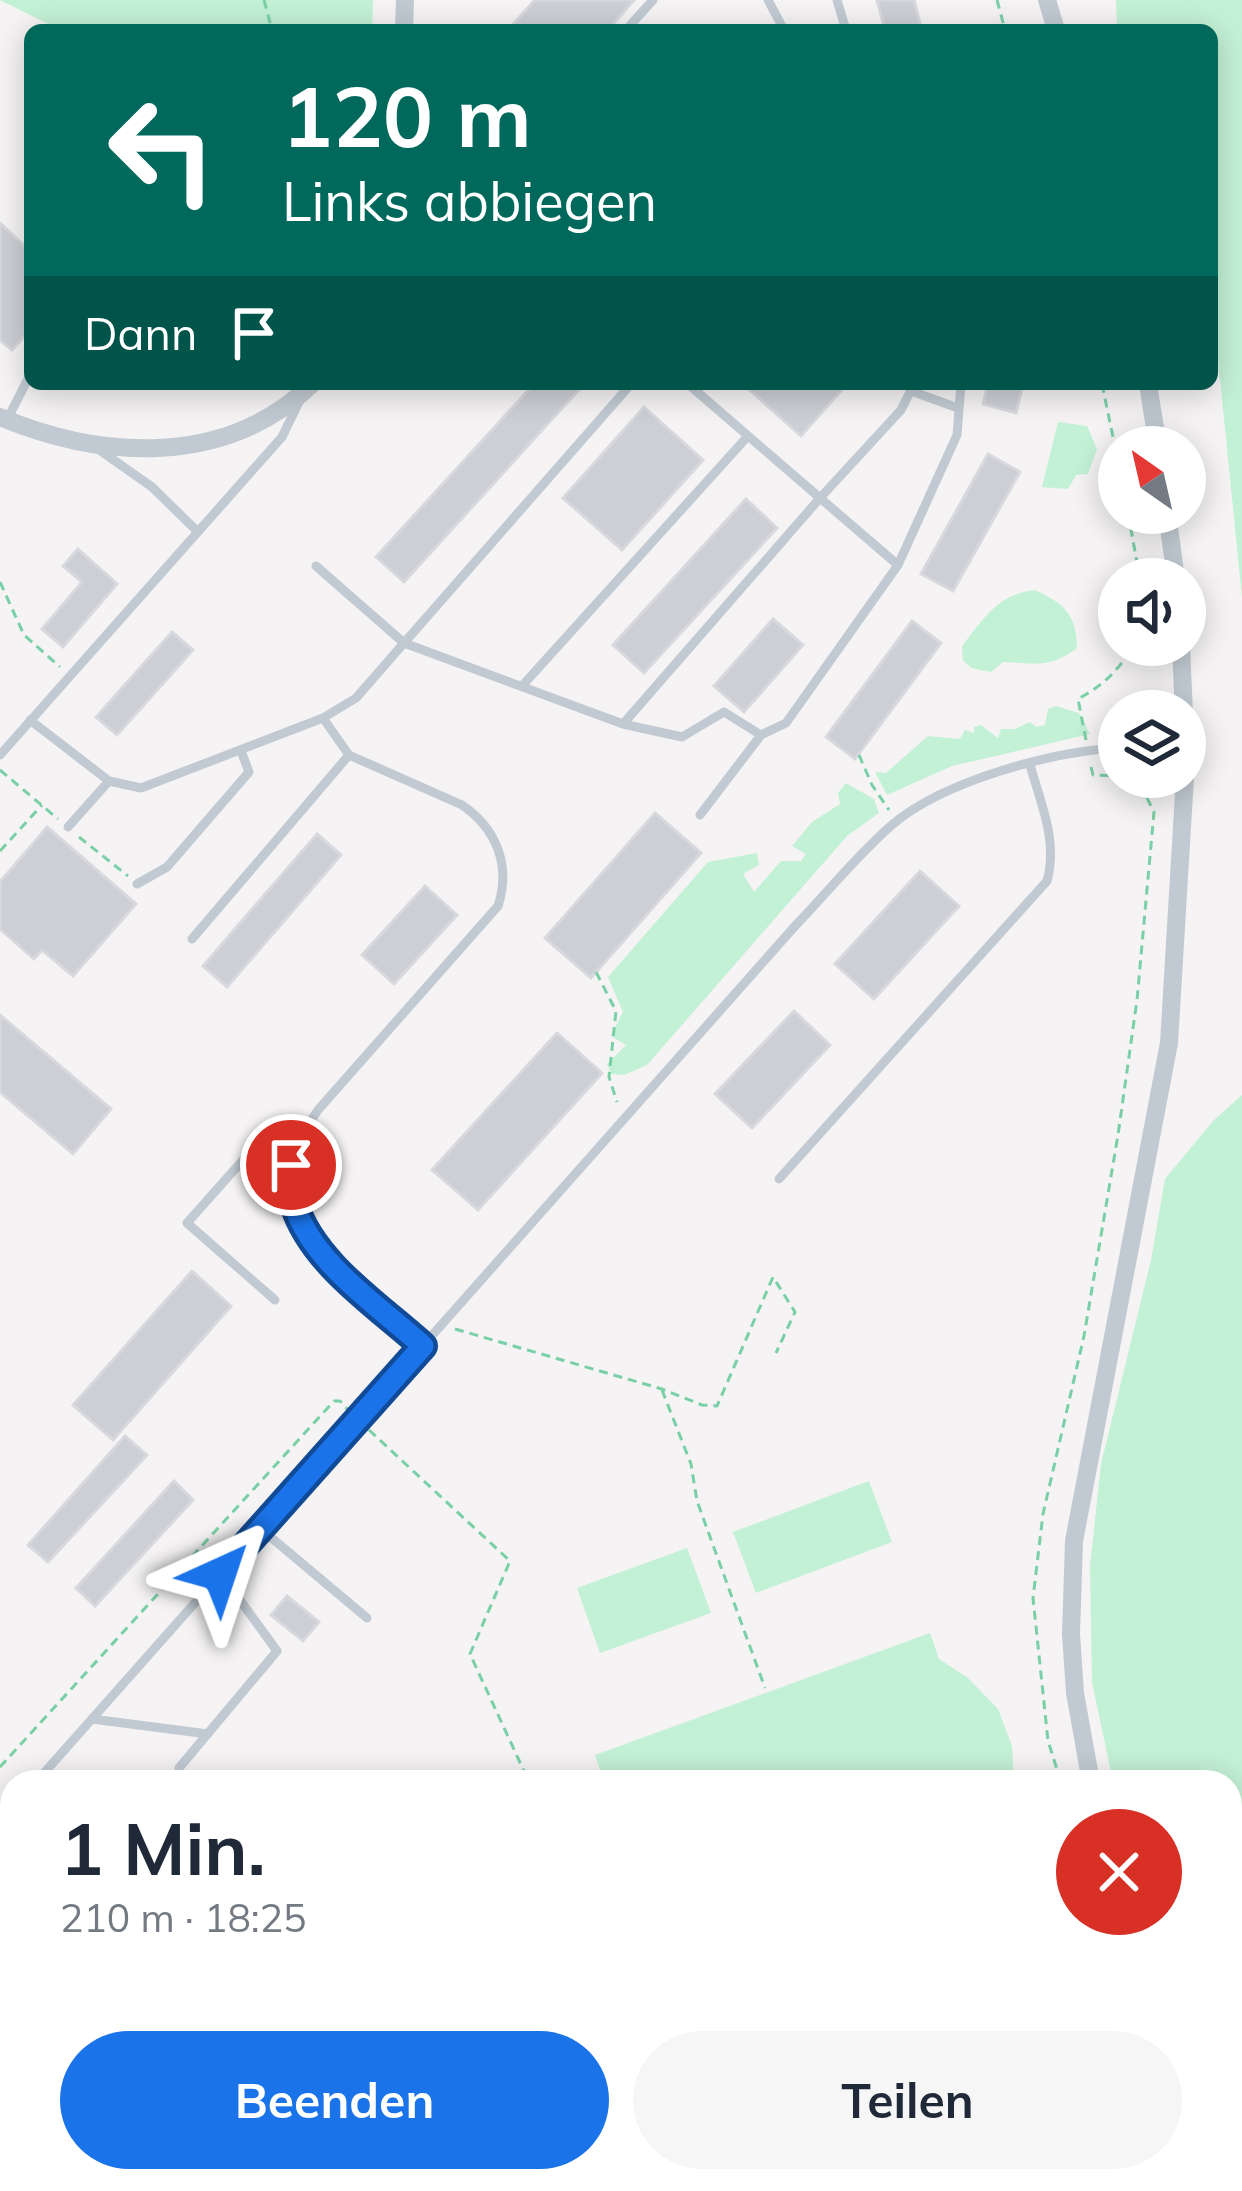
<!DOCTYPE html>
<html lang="de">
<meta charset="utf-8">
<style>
body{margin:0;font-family:Mulish,sans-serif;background:#f6f6f7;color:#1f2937;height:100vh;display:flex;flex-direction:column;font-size:45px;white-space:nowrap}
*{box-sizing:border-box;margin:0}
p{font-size:39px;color:#747a83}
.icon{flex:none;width:66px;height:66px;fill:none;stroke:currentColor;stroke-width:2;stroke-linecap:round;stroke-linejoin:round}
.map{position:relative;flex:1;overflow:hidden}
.panel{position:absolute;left:0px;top:1770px;width:1242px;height:423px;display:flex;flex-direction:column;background:#fff;border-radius:36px 36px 0 0;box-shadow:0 6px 30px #0003}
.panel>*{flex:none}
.top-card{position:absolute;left:24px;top:24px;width:1194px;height:366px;border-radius:18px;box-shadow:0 6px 30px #0003;background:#00695c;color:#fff;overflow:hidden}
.needle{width:78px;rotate:326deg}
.controls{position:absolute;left:1098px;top:426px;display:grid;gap:24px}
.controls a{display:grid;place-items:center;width:108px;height:108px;border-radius:50%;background:#fff;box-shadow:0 6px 30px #0003;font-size:60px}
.pin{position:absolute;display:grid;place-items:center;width:102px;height:102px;color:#fff;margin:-51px;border:6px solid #fff;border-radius:50%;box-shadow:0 3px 12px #0007}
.me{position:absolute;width:132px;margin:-66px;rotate:42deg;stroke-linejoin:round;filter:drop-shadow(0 0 9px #0008)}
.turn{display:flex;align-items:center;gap:42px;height:252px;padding:0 60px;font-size:54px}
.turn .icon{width:156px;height:156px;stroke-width:2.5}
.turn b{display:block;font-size:84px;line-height:102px}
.then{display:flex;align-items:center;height:114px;padding:0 60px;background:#0003;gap:24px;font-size:45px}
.round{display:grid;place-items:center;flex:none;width:126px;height:126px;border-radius:63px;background:#f6f6f7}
.overview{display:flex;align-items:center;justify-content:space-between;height:204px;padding:0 60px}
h1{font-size:72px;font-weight:700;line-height:90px}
.primary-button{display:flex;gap:24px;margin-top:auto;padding:24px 60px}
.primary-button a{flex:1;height:138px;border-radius:72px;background:#1a73e8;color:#fff;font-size:48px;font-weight:700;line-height:138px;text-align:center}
.primary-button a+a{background:#f6f6f7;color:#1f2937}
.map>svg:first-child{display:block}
</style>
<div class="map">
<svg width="1242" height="2191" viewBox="0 0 1242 2191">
<rect width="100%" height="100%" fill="#f5f3f3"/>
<path fill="#c3f1d5" d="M 0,0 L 373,0 L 373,2 L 372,30 L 60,30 Z
M 1116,0 L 1242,0 L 1242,597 L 1212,300 L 1212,30 L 1117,30 Z
M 1058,422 L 1087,426 L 1097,449 L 1088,474 L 1076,475 L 1068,489 L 1042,487 Z
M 1035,590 C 1065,604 1076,614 1077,648 C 1051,669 1033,663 1003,662 L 991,672 L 971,668 L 963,660 L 962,646 C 984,618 998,594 1035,590 Z
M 1056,706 L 1079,713 L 1090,734 L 952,766 L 887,795 L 875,772 L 886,773 L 928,736 L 960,739 L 965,730 L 974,733 L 974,727 L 981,725 L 998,738 L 1001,729 L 1015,729 L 1030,722 L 1036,727 L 1045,725 L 1048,709 Z
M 846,783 L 874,799 L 879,813 L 847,836 L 647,1065 L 624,1075 L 611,1074 L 607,1064 L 626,1045 L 611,1036 L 623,1012 L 608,977 L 708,862 L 757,853 L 759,865 L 743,874 L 754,892 L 781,861 L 801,861 L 806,854 L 792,846 L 812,822 L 840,804 L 838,793 Z
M 1242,1095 L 1242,2064 L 1230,2045 L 1230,1782 L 1113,1782 L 1092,1682 L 1090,1566 L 1101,1464 L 1151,1260 L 1165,1179 L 1213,1121 Z
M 869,1481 L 892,1542 L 756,1593 L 733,1532 Z
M 687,1548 L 711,1613 L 600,1653 L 577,1588 Z
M 930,1633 L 939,1659 L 968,1678 L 998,1709 L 1012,1746 L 1014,1782 L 604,1782 L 595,1755 Z"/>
<path fill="#cdcfd5" stroke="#d7d9de" stroke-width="3" d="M 535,0 L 634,0 L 608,30 L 508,30 Z
M 877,0 L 914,0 L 922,30 L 885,30 Z
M 0,223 L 30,251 L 30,330 L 12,350 L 0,340 Z
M 534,384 L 584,384 L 404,582 L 376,557 Z
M 743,384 L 847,384 L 801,436 Z
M 988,384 L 1023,384 L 1016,413 L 983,404 Z
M 644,407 L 703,460 L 622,550 L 563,498 Z
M 988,454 L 1020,472 L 953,591 L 921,574 Z
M 746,499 L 777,528 L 644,673 L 613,645 Z
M 78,549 L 117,584 L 63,647 L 42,629 L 82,582 L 63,566 Z
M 773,619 L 803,645 L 744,712 L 714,686 Z
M 912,621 L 941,643 L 855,759 L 826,737 Z
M 172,632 L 193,650 L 117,735 L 96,717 Z
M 655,813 L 701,853 L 591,978 L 545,938 Z
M 47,827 L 136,904 L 73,976 L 42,950 L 34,959 L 0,929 L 0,882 Z
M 317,834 L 341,855 L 227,987 L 203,966 Z
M 920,871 L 959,906 L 874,999 L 835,964 Z
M 425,886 L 457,915 L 394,984 L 362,955 Z
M 794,1011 L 830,1045 L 752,1128 L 715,1094 Z
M 0,1015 L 111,1109 L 73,1154 L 0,1092 Z
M 557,1033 L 602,1073 L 478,1210 L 432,1170 Z
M 192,1271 L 231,1306 L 113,1440 L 73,1405 Z
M 125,1436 L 147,1455 L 48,1562 L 28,1545 Z
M 174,1481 L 193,1500 L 95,1606 L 76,1588 Z
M 287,1596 L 319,1622 L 303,1641 L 271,1615 Z"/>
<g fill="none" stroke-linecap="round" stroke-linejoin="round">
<path stroke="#7ad0a6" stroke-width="3" stroke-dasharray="9 6" stroke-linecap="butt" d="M 264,0 L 272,30
M 997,0 L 1005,30
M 1102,384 L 1119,466
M 1128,513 L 1140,579
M 0,582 L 24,635 L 60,667
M 1086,740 L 1078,699 C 1103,685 1119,671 1133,645
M 859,755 L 872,785 L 889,810
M 1091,767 L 1093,775 L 1119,776
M 0,770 L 58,819
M 79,837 L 128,876
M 0,851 L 42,805
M 596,972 L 616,1011 L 609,1077 L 617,1102
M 455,1329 L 662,1389 L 702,1405 L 717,1406 L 773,1277 L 795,1312 L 776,1353
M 662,1390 L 691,1464 L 697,1501 L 765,1688
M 369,1430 L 510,1561 L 470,1654 L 529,1782
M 0,1767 L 334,1401 L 340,1401 L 349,1411
M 1061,1782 L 1048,1741 L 1033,1598 L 1043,1514 L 1084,1336 L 1118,1135 L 1137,1000 L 1154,812 L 1142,788 L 1123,777
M 773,2181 L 788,2191
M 1157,2181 L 1161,2191
M 421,2191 L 430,2181
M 692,2191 L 703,2181"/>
<path stroke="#c1cad2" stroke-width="9" d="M 768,0 L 784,30
M 837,0 L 846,30
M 626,30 L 653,0
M 911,391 L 958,408
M 8,418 L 30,375
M 98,449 L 152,487 L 198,532
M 898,565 L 820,498 L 901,410 L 914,384
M 316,566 L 404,643 L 631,384
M 522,686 L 748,436
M 323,718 L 349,755 L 462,805 C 497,829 511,866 498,906 L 318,1110 C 245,1215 352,1281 423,1345
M 30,720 L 109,781 L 141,788 L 323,718 L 356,698 L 404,643 L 623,724 L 820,498 L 688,384
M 623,724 L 682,737 L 724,712 L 761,735 L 700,815
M 761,735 L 786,723 L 898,565 L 957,435 L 961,384
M 0,755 L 282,437 L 301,398
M 1163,777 L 1181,794
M 68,827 L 109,781
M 137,884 L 167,867 L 249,772 L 241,751
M 192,939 L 349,755
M 779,1179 L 1047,881 C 1058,841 1041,804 1030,765
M 275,1300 L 187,1223 L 251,1151 L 297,1149
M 261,1529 L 367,1618
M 92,1719 L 208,1734
M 179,1768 L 277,1651 L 221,1574
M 36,1782 L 796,925 C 828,892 858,854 893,824 C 944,781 1053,751 1119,748
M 0,1822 L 12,1809"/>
<path stroke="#c1cad2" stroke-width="18" d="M 1047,0 L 1056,30
M 404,30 L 405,0
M 1148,384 L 1158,447
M 0,417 C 103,460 226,467 312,384
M 1167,513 L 1176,579
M 1181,645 L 1185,738
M 1091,1782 L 1075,1693 L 1071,1634 L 1074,1541 L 1169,1043 L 1185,777
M 1230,2081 L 1242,2096"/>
</g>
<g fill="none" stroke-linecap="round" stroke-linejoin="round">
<g stroke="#114b97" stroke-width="30">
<path id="route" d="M 220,1574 L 423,1346 C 379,1306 312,1263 294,1204 C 290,1192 292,1177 291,1165"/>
</g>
<use href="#route" stroke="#1a73e8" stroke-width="21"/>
</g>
</svg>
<div class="controls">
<a><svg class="needle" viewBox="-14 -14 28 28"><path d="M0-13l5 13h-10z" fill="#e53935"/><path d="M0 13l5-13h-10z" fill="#747a83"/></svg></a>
<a><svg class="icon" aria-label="sound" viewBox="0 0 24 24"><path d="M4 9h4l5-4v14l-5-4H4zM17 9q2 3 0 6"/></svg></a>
<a><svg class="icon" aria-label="layers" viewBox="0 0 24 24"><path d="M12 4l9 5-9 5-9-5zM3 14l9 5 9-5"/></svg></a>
</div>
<div class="pin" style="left:291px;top:1165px;background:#d93025"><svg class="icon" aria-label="arrive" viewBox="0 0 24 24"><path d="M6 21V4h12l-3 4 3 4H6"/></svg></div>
<svg class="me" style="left:220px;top:1574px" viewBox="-20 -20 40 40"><path d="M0-17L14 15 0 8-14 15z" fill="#1a73e8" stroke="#fff" stroke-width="4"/></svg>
<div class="top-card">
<div class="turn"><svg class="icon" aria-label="left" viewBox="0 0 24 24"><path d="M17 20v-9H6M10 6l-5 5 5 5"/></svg><div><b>120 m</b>Links abbiegen</div></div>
<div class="then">Dann<svg class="icon" aria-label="arrive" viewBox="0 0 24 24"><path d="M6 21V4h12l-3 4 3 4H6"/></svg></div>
</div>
<section class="panel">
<div class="overview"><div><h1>1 Min.</h1><p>210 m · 18:25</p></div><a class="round" style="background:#d93025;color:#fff"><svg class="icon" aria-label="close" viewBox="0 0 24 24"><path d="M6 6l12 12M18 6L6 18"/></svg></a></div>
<div class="primary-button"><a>Beenden</a><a>Teilen</a></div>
</section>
</div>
